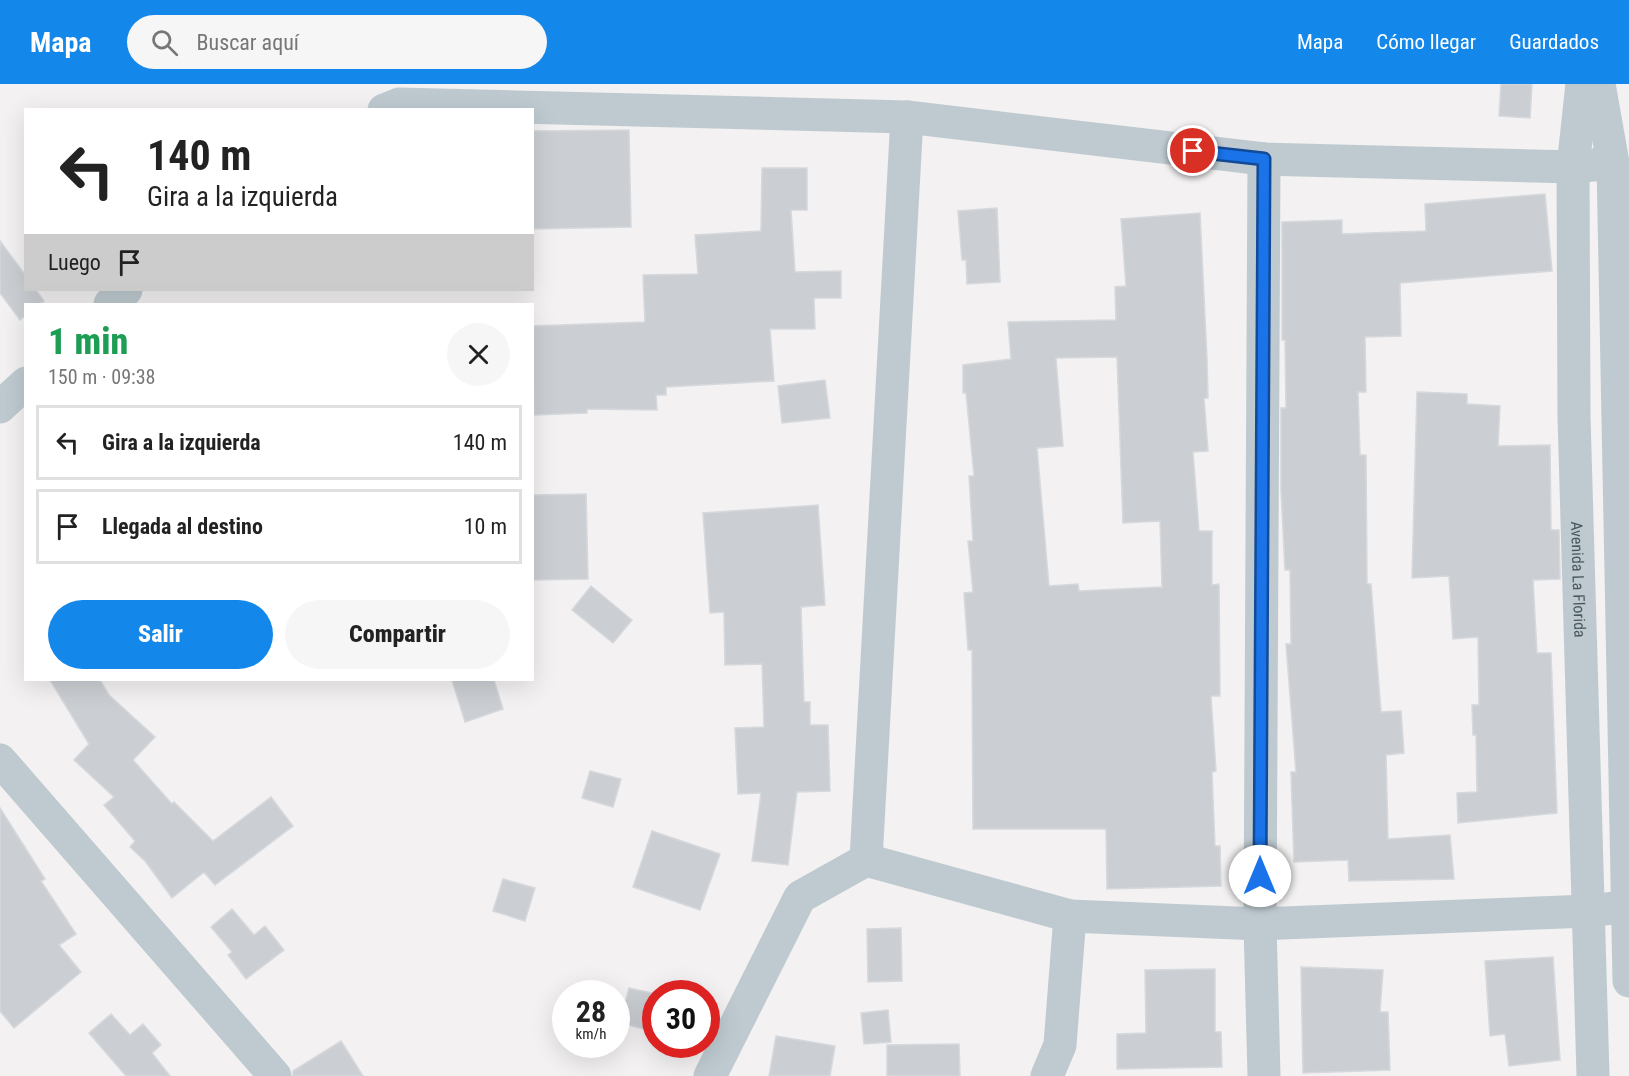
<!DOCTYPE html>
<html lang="es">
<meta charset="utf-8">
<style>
body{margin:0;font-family:"Roboto Condensed",sans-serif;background:#f6f6f6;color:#222;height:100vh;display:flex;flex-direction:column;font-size:22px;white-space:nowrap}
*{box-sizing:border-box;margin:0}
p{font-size:20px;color:#767676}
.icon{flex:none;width:33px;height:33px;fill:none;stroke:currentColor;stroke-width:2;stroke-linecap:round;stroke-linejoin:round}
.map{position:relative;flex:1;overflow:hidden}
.side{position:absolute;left:24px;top:219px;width:510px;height:378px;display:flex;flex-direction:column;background:#fff;border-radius:0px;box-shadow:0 6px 24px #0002}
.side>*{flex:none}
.top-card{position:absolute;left:24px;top:24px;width:510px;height:183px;border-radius:0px;box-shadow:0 6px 24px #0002;background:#fff;color:#222;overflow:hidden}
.speed{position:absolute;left:552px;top:896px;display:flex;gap:12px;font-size:30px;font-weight:700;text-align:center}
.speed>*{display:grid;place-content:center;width:78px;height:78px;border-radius:50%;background:#fff;box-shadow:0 6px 24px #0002;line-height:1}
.speed small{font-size:15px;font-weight:400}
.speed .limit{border:9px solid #d22;background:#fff;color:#111}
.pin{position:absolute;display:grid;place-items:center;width:51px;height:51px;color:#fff;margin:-26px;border:3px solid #fff;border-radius:50%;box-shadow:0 2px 6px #0007}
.me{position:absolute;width:66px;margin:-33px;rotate:0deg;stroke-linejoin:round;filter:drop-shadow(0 0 4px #0008)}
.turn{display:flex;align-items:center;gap:21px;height:126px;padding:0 24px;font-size:27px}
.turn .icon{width:78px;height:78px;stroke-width:2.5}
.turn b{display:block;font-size:42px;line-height:51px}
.then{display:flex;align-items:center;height:57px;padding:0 24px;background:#0003;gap:12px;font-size:22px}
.round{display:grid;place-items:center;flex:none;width:63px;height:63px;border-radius:32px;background:#f6f6f6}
.summary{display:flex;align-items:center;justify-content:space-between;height:102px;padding:0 24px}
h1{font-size:36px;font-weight:800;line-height:45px;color:#1e9e55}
.button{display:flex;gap:12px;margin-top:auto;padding:12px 24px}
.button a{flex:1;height:69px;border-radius:36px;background:#1487ea;color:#fff;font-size:24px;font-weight:800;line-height:69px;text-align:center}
.button a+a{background:#f6f6f6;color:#222}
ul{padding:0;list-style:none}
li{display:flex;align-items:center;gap:18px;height:75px;margin:0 12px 9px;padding:0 12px;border:3px solid #e0e0e0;border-radius:0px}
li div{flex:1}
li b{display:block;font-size:22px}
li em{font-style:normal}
header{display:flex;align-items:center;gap:36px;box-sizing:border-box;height:84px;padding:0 30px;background:#1487ea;color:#fff}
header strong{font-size:28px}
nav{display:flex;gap:33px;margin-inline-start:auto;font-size:21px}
.search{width:420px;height:54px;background:#f6f6f6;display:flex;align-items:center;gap:15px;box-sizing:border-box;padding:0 21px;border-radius:33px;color:#767676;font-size:22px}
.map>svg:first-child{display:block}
</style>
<header>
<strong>Mapa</strong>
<div class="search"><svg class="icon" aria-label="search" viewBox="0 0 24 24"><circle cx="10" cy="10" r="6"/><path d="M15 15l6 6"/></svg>Buscar aquí</div>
<nav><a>Mapa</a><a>Cómo llegar</a><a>Guardados</a></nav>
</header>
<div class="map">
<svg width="1629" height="992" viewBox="0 0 1629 992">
<rect width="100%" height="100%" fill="#f3f1f1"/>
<path fill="#cbcfd3" stroke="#d5d8dc" stroke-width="1.5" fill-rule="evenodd" d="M 1501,0 L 1532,0 L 1530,34 L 1499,32 Z
M 629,46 L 631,143 L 532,145 L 532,47 Z
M 762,84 L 807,84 L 807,126 L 791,126 L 795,188 L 841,187 L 841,214 L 814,214 L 815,245 L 770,245 L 774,297 L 666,303 L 666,311 L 656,311 L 657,326 L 587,325 L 587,329 L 534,331 L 532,242 L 645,238 L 643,191 L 698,190 L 695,151 L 761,147 Z
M 1545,110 L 1552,187 L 1400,199 L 1401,252 L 1365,253 L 1366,308 L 1358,308 L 1360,371 L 1366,371 L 1367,500 L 1371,500 L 1381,628 L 1401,627 L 1404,669 L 1386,671 L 1388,755 L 1450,751 L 1454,795 L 1349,797 L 1348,776 L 1294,778 L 1291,688 L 1296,688 L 1286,560 L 1291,560 L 1290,486 L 1285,486 L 1281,406 L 1281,324 L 1286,324 L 1285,256 L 1282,256 L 1282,138 L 1342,136 L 1342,150 L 1426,147 L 1425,120 Z
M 997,124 L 1000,198 L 967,200 L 966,176 L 962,176 L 958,127 Z
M 1200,129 L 1207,275 L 1208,314 L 1204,314 L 1208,367 L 1193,368 L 1199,447 L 1212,447 L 1212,501 L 1219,500 L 1220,612 L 1211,612 L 1216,687 L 1212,688 L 1215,762 L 1220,762 L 1221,802 L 1107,805 L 1106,745 L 973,745 L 972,566 L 968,566 L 964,509 L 973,508 L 968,457 L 973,457 L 969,392 L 974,392 L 966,309 L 963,309 L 963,281 L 1011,275 L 1008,238 L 1116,236 L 1115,203 L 1126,202 L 1121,135 ZM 1117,273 L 1123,439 L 1160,437 L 1162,503 L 1079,507 L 1078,500 L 1049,502 L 1037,364 L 1063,362 L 1056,274 Z
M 0,157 L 26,192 L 26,206 L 36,206 L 44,217 L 40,220 L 26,220 L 26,231 L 20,236 L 0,209 Z
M 825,296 L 830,334 L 782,339 L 778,302 Z
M 1417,308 L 1467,310 L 1467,320 L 1500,322 L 1498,362 L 1550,361 L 1551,446 L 1559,446 L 1560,495 L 1533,496 L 1537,569 L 1551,569 L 1557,729 L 1458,739 L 1457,709 L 1477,708 L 1476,651 L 1473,651 L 1472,621 L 1479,621 L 1478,553 L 1453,555 L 1449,492 L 1412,494 Z
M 586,410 L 588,495 L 532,496 L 532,411 Z
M 818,421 L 825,521 L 801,523 L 804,618 L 810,618 L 810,641 L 828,641 L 830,707 L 797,708 L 788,781 L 752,777 L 761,709 L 738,710 L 735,644 L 764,643 L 762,580 L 725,581 L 724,528 L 710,529 L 703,429 Z
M 591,502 L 632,536 L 613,559 L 572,526 Z
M 50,596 L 100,596 L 109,611 L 155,653 L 133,676 L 172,720 L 174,718 L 213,757 L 271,713 L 293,742 L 215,801 L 204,788 L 172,814 L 145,777 L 130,763 L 135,757 L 104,721 L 114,713 L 74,676 L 89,660 Z
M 452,596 L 494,596 L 503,625 L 465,638 Z
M 590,687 L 621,695 L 613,723 L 582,714 Z
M 0,724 L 45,795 L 41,797 L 76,850 L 59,861 L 81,888 L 14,944 L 0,927 Z
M 652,747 L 720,770 L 700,826 L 633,803 Z
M 503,795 L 535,804 L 525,837 L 493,827 Z
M 232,825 L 254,851 L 265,842 L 284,866 L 246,895 L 228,871 L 232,868 L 211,843 Z
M 901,844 L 902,897 L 868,898 L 867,845 Z
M 1553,873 L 1560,976 L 1509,982 L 1505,950 L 1490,952 L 1485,877 Z
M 1301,883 L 1383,886 L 1380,928 L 1388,928 L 1390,986 L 1303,989 Z
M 1215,885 L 1215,948 L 1221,948 L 1222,983 L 1117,985 L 1117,950 L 1146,949 L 1145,886 Z
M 629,904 L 656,910 L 656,948 L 620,939 Z
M 888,926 L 891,958 L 864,960 L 861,929 Z
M 111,930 L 130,951 L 143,940 L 161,961 L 152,969 L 170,992 L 126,992 L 89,949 Z
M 776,952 L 835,962 L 830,992 L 769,992 Z
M 341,957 L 363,992 L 293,992 L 293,987 Z
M 959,960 L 960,992 L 887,992 L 887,961 Z"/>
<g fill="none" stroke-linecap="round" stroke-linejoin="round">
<g stroke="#becad0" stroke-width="33">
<path id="s1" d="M 1582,0 L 1573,83 L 1574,332 L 1593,992"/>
<path d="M 1599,0 L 1613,79 L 1629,897"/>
<path d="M 384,26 L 399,20 L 907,33 L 1264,75 L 1573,83 L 1613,79"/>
<path d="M 110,220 L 126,206"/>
<path d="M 0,323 L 26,299"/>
<path d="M 0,676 L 275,992"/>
<path d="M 866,776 L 907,33"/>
<path d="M 710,992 L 800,813 L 866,776 L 1070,832 L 1260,840 L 1589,827 L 1629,822"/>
<path d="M 1047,992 L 1060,961 L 1070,832"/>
<path d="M 1264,992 L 1260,840 L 1264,75"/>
</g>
</g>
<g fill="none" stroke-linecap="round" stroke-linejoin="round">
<g stroke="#114b97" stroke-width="15">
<path id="route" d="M 1193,67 L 1264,75 L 1260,792"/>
</g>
<use href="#route" stroke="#1a73e8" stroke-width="10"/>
</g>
<g text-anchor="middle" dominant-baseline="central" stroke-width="4.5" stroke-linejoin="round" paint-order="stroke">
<g font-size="16" fill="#48575f" stroke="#fff">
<text stroke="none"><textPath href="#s1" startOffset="496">Avenida La Florida</textPath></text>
</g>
</g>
</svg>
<div class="speed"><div>28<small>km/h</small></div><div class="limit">30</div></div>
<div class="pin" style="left:1193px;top:67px;background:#d93025"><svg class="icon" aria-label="arrive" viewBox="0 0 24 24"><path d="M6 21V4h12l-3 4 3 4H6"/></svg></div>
<svg class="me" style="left:1260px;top:792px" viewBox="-20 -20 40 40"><circle r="19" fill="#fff"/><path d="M0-13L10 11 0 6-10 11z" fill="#1a73e8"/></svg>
<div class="top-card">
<div class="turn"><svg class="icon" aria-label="left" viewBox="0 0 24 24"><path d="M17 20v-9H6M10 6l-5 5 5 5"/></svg><div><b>140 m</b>Gira a la izquierda</div></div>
<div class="then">Luego<svg class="icon" aria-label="arrive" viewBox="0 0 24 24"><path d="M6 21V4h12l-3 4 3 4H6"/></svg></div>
</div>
<section class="side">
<div class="summary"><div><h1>1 min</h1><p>150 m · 09:38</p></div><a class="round"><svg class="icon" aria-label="close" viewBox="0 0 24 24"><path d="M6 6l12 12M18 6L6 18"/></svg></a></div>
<ul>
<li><svg class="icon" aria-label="left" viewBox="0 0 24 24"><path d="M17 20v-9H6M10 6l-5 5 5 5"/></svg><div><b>Gira a la izquierda</b></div><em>140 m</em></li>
<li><svg class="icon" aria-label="arrive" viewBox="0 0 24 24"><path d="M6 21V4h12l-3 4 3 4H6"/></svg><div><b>Llegada al destino</b></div><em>10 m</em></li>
</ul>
<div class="button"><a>Salir</a><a>Compartir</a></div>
</section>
</div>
